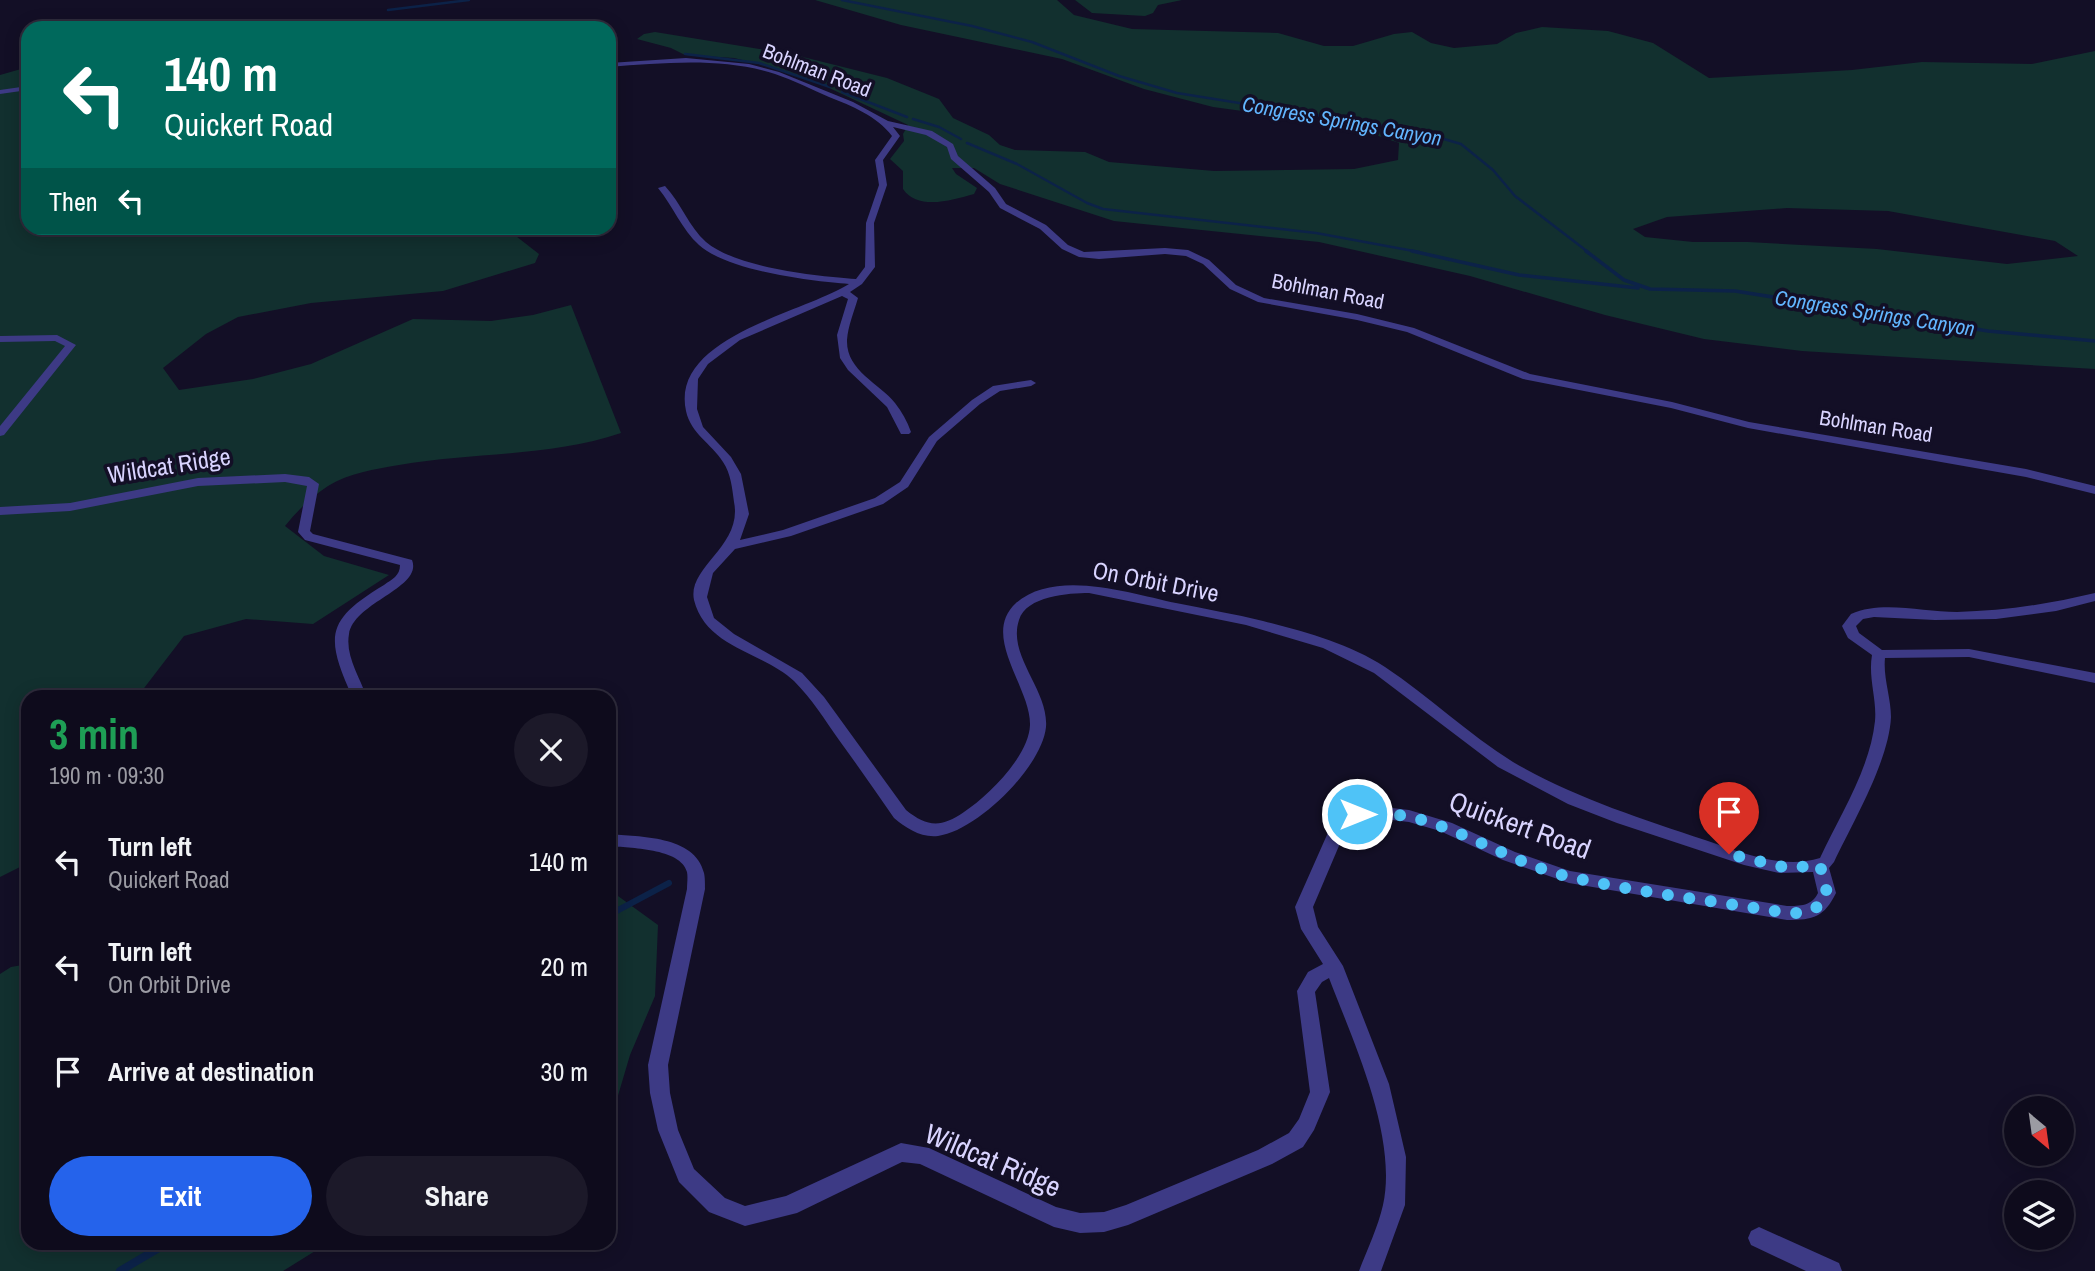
<!DOCTYPE html>
<meta charset="utf-8">
<style>
body{margin:0;font-family:"Archivo Narrow",sans-serif;background:#1c1929;color:#f1f3f6;height:100vh;display:flex;flex-direction:column;font-size:26px;white-space:nowrap}
*{box-sizing:border-box;margin:0}
p{font-size:23px;color:#9b9ba3}
.icon{flex:none;width:38px;height:38px;fill:none;stroke:currentColor;stroke-width:2;stroke-linecap:round;stroke-linejoin:round}
.map{position:relative;flex:1;overflow:hidden}
.side{position:absolute;left:21px;top:690px;width:595px;height:560px;display:flex;flex-direction:column;background:#0e0b1c;border-radius:21px;box-shadow:0 4px 18px #0003,0 0 0 2px #2e2b3b}
.side>*{flex:none}
.top-card{position:absolute;left:21px;top:21px;width:595px;height:214px;border-radius:21px;box-shadow:0 4px 18px #0003,0 0 0 2px #2e2b3b;background:#00695c;color:#fff;overflow:hidden}
.needle{width:46px;rotate:151deg}
.buttons{position:absolute;left:2004px;top:1096px;display:grid;gap:14px}
.buttons a{display:grid;place-items:center;width:70px;height:70px;border-radius:50%;background:#0e0b1c;box-shadow:0 4px 18px #0003,0 0 0 2px #2e2b3b;font-size:35px}
.pin{position:absolute;display:grid;place-items:center;width:60px;height:60px;color:#fff;margin:-72px -30px;border-radius:50% 50% 50% 0;rotate:-45deg;box-shadow:0 0 7px #0007}
.pin .icon{rotate:45deg}
.me{position:absolute;width:77px;margin:-38px;rotate:90deg;stroke-linejoin:round;filter:drop-shadow(0 0 5px #0008)}
.turn{display:flex;align-items:center;gap:24px;height:147px;padding:0 28px;font-size:32px}
.turn .icon{width:91px;height:91px;stroke-width:2.5}
.turn b{display:block;font-size:49px;line-height:60px}
.then{display:flex;align-items:center;height:66px;padding:0 28px;background:#0003;gap:14px;font-size:26px}
.round{display:grid;place-items:center;flex:none;width:74px;height:74px;border-radius:37px;background:#1c1929}
.overview{display:flex;align-items:center;justify-content:space-between;height:119px;padding:0 28px}
h1{font-size:42px;font-weight:700;line-height:52px;color:#1e9e55}
.cta{display:flex;gap:14px;margin-top:auto;padding:14px 28px}
.cta a{flex:1;height:80px;border-radius:42px;background:#2563eb;color:#fff;font-size:28px;font-weight:700;line-height:80px;text-align:center}
.cta a+a{background:#1c1929;color:#f1f3f6}
ul{padding:0;list-style:none}
li{display:flex;align-items:center;gap:21px;height:105px;padding:0 28px}
li div{flex:1}
li b{display:block;font-size:26px}
li em{font-style:normal}
.map>svg:first-child{display:block}
</style>
<div class="map">
<svg width="2095" height="1271" viewBox="0 0 2095 1271">
<rect width="100%" height="100%" fill="#130f26"/>
<path fill="#12302f" fill-rule="evenodd" d="M 815,0 L 1057,0 L 1074,15 L 1132,29 L 1278,33 L 1324,46 L 1353,46 L 1394,34 L 1412,32 L 1431,43 L 1454,48 L 1497,44 L 1516,33 L 1542,27 L 1608,31 L 1653,43 L 1709,78 L 1852,70 L 1922,62 L 2032,64 L 2095,51 L 2095,369 L 1802,351 L 1704,339 L 1605,315 L 1470,276 L 1319,242 L 1114,221 L 1000,184 L 974,168 L 952,168 L 956,174 L 977,188 L 974,194 C 952,200 918,211 903,189 L 903,171 L 890,159 L 904,141 L 903,134 L 908,125 L 825,86 L 775,68 L 734,58 L 685,55 L 671,48 L 637,39 L 644,34 L 655,32 L 791,54 L 887,78 L 939,99 L 953,118 L 989,135 L 1000,145 L 1015,150 L 1085,152 L 1109,162 L 1214,171 L 1354,169 L 1398,160 L 1399,143 L 1346,125 L 1213,107 L 1144,89 L 1062,59 L 901,25 ZM 1787,208 L 1888,211 L 2055,241 L 2078,256 L 2007,264 L 1877,249 L 1748,242 L 1693,242 L 1645,237 L 1633,229 L 1667,217 Z
M 1075,0 L 1182,0 L 1158,5 L 1153,13 L 1145,16 L 1092,13 Z
M 28,67 L 28,228 L 509,228 L 512,233 L 539,254 L 535,263 L 443,291 L 311,303 L 238,317 L 206,334 L 163,368 L 179,390 L 253,379 L 311,364 L 413,319 L 491,321 L 533,315 L 571,305 L 621,433 C 550,457 473,452 399,465 C 375,469 349,473 328,486 C 311,497 297,511 285,526 L 324,556 L 389,575 L 313,624 L 246,619 L 184,636 L 138,696 L 28,696 L 28,863 L 0,877 L 0,75 Z
M 609,894 L 618,896 L 658,925 L 655,996 L 630,1055 L 609,1126 Z
M 28,964 L 28,1242 L 328,1243 L 283,1271 L 0,1271 L 0,974 L 11,967 Z"/>
<g fill="none" stroke-linecap="round" stroke-linejoin="round">
<path stroke="#0c2248" stroke-width="2.5" d="M 842,0 L 972,26 L 1032,42 L 1119,76 L 1177,93 L 1420,132 L 1461,144 L 1493,170 L 1515,196 L 1588,252
M 388,10 L 469,0
M 685,54 L 759,63 L 830,87
M 842,92 L 907,117
M 913,119 L 939,127 L 961,139
M 967,143 L 1017,164 L 1087,203 L 1103,209 L 1316,233 L 1419,252"/>
<path stroke="#0c2248" stroke-width="3.5" d="M 1412,251 L 1519,275 L 1638,288
M 1586,251 L 1624,280 L 1650,289 L 1735,291 L 1988,331 L 2095,341"/>
<path stroke="#0c2248" stroke-width="6" d="M 609,915 L 669,883"/>
<path stroke="#0c2248" stroke-width="8" d="M 120,1271 L 169,1242"/>
<path fill="#3d3a85" fill-rule="evenodd" d="M 686,58 L 749,64 L 779,72 L 853,102 L 888,121 L 932,131 L 953,144 L 958,156 L 995,188 L 1006,204 L 1046,225 L 1068,245 L 1084,252 L 1165,248 L 1188,250 L 1209,260 L 1236,285 L 1264,298 L 1357,314 L 1414,328 L 1530,374 L 1672,402 L 1749,422 L 2026,469 L 2095,486 L 2095,494 L 2026,477 L 1748,428 L 1671,408 L 1523,379 L 1407,332 L 1357,320 L 1258,302 L 1230,289 L 1203,264 L 1186,256 L 1165,254 L 1099,259 L 1079,257 L 1062,249 L 1040,229 L 1000,208 L 989,192 L 951,159 L 947,147 L 926,135 L 893,127 L 900,136 L 883,160 L 887,185 L 874,223 L 875,267 L 862,284 L 850,292 L 858,298 C 854,312 848,326 847,340 C 846,371 879,383 895,403 C 902,412 907,421 911,432 L 909,434 L 901,434 L 887,407 L 848,370 L 840,358 L 837,335 L 848,299 L 842,296 L 740,340 L 708,364 L 698,379 L 697,409 L 703,427 L 731,457 L 741,474 L 749,514 L 740,540 L 783,530 L 875,498 L 900,482 L 929,437 L 972,400 L 993,386 L 1031,380 L 1036,383 L 1031,386 L 1000,391 L 980,404 L 937,441 L 908,487 L 883,504 L 791,536 L 735,549 L 713,573 L 707,597 L 714,618 L 734,634 L 802,673 L 824,697 L 906,810 C 927,827 941,828 964,812 C 988,796 1029,756 1030,725 C 1031,687 980,636 1016,603 C 1056,568 1132,594 1176,603 C 1205,609 1235,614 1263,621 C 1305,632 1348,643 1385,667 C 1429,696 1468,734 1513,762 C 1573,797 1639,818 1705,840 C 1740,852 1782,870 1820,858 C 1840,815 1870,769 1875,721 C 1877,699 1868,678 1872,655 L 1848,638 L 1842,626 L 1851,614 C 1882,600 1923,612 1957,612 C 2004,611 2049,604 2095,593 L 2095,601 L 2056,611 L 1996,619 L 1935,620 L 1874,617 L 1863,619 L 1856,626 L 1859,633 L 1882,650 L 1969,649 L 2095,673 L 2095,683 L 1969,657 L 1885,658 C 1883,678 1891,697 1891,717 C 1889,761 1853,822 1834,862 L 1829,868 L 1836,893 C 1824,917 1814,920 1787,920 L 1569,883 L 1503,860 L 1440,831 L 1409,822 L 1375,818 L 1360,819 L 1347,827 L 1313,907 L 1318,927 L 1343,966 L 1389,1084 L 1406,1157 L 1405,1205 L 1381,1271 L 1359,1271 C 1367,1250 1378,1227 1383,1205 C 1398,1137 1353,1041 1329,978 L 1322,982 L 1315,992 L 1330,1092 L 1314,1130 L 1303,1147 L 1272,1164 L 1128,1225 L 1104,1232 L 1080,1233 L 1054,1227 L 920,1164 L 902,1162 L 797,1213 L 745,1226 L 709,1212 L 679,1182 L 658,1130 L 650,1093 L 648,1065 L 687,889 C 687,884 688,877 687,872 C 681,848 629,848 609,846 L 609,834 C 639,837 695,835 704,873 C 705,877 705,884 705,889 L 668,1065 L 670,1093 L 678,1130 L 694,1169 L 725,1198 L 745,1206 L 786,1196 L 901,1143 L 929,1148 L 1056,1207 L 1080,1213 L 1104,1212 L 1126,1205 L 1258,1150 L 1289,1133 L 1299,1119 L 1310,1092 L 1297,991 L 1308,972 L 1323,964 L 1301,929 L 1295,907 L 1334,819 L 1357,808 L 1375,806 L 1409,810 L 1452,823 L 1515,852 L 1570,871 L 1787,906 C 1800,906 1812,906 1818,893 L 1813,872 L 1779,873 L 1744,865 L 1617,823 L 1568,804 L 1498,767 L 1374,673 L 1323,648 L 1246,625 L 1089,593 C 1069,593 1026,596 1019,620 C 1007,656 1049,690 1046,727 C 1042,767 977,831 938,836 C 921,838 906,828 894,818 C 876,792 858,766 839,740 C 825,720 812,699 794,681 C 763,652 706,648 694,600 C 687,567 743,546 734,502 C 732,488 731,474 723,462 C 711,443 691,434 686,411 C 670,337 803,313 849,284 C 810,281 728,271 699,245 C 682,230 673,206 658,188 L 665,186 C 681,203 689,227 706,242 C 737,268 816,276 856,279 L 865,267 L 866,223 L 879,185 L 875,160 L 892,136 C 877,116 852,106 829,97 C 811,89 793,80 775,74 C 722,57 664,63 609,67 L 609,63 Z
M 28,86 L 28,90 L 0,94 L 0,90 Z
M 57,335 L 76,345 L 4,435 L 0,436 L 0,426 L 65,346 L 55,341 L 0,342 L 0,336 Z
M 285,474 L 309,477 L 319,484 L 310,531 L 313,534 L 412,560 C 423,588 354,602 349,634 C 345,656 360,677 366,696 L 352,696 C 325,636 326,620 384,585 C 392,579 400,576 400,565 L 305,540 L 298,532 L 307,486 L 285,482 L 198,486 L 70,511 L 0,515 L 0,507 L 70,503 L 198,478 Z
M 1759,1227 L 1839,1263 L 1842,1271 L 1806,1271 L 1751,1245 L 1748,1238 L 1751,1231 Z"/>
</g>
<g fill="none" stroke-linecap="round" stroke-linejoin="round">
<path stroke="#4fc3f7" stroke-width="12" stroke-dasharray="0 21.6" d="M 1357,814 C 1435,805 1498,861 1570,877 C 1641,893 1715,901 1787,913 L 1804,913 L 1821,905 L 1827,893 L 1820,865 L 1788,868 L 1729,854"/>
</g>
<g text-anchor="middle" dominant-baseline="central" stroke-width="7" stroke-linejoin="round" paint-order="stroke">
<g font-size="21" fill="#d9d4ff" stroke="#130f26">
<text transform="translate(817 70) rotate(21)">Bohlman Road</text>
<text transform="translate(1328 291) rotate(11)">Bohlman Road</text>
<text transform="translate(1876 426) rotate(9)">Bohlman Road</text>
</g>
<g font-size="21" font-style="italic" fill="#62b6ff" stroke="#130f26">
<text transform="translate(1342 121) rotate(10)">Congress Springs Canyon</text>
<text transform="translate(1875 313) rotate(9)">Congress Springs Canyon</text>
</g>
<g font-size="24" fill="#d9d4ff" stroke="#130f26">
<text transform="translate(169 465) rotate(-9)">Wildcat Ridge</text>
<text transform="translate(1156 581) rotate(11)">On Orbit Drive</text>
</g>
<g font-size="28" fill="#d9d4ff" stroke="#130f26">
<text transform="translate(1520 825) rotate(20)">Quickert Road</text>
<text transform="translate(993 1160) rotate(23)">Wildcat Ridge</text>
</g>
</g>
</svg>
<div class="buttons">
<a><svg class="needle" viewBox="-14 -14 28 28"><path d="M0-13l5 13h-10z" fill="#e53935"/><path d="M0 13l5-13h-10z" fill="#9b9ba3"/></svg></a>
<a><svg class="icon" aria-label="layers" viewBox="0 0 24 24"><path d="M12 4l9 5-9 5-9-5zM3 14l9 5 9-5"/></svg></a>
</div>
<div class="pin" style="left:1729px;top:854px;background:#d93025"><svg class="icon" aria-label="arrive" viewBox="0 0 24 24"><path d="M6 21V4h12l-3 4 3 4H6"/></svg></div>
<svg class="me" style="left:1357px;top:814px" viewBox="-20 -20 40 40"><circle r="17" fill="#4fc3f7" stroke="#fff" stroke-width="3"/><path d="M0-11L8 9 0 5-8 9z" fill="#fff"/></svg>
<div class="top-card">
<div class="turn"><svg class="icon" aria-label="left" viewBox="0 0 24 24"><path d="M17 20v-9H6M10 6l-5 5 5 5"/></svg><div><b>140 m</b>Quickert Road</div></div>
<div class="then">Then<svg class="icon" aria-label="left" viewBox="0 0 24 24"><path d="M17 20v-9H6M10 6l-5 5 5 5"/></svg></div>
</div>
<section class="side">
<div class="overview"><div><h1>3 min</h1><p>190 m · 09:30</p></div><a class="round"><svg class="icon" aria-label="close" viewBox="0 0 24 24"><path d="M6 6l12 12M18 6L6 18"/></svg></a></div>
<ul>
<li><svg class="icon" aria-label="left" viewBox="0 0 24 24"><path d="M17 20v-9H6M10 6l-5 5 5 5"/></svg><div><b>Turn left</b><p>Quickert Road</p></div><em>140 m</em></li>
<li><svg class="icon" aria-label="left" viewBox="0 0 24 24"><path d="M17 20v-9H6M10 6l-5 5 5 5"/></svg><div><b>Turn left</b><p>On Orbit Drive</p></div><em>20 m</em></li>
<li><svg class="icon" aria-label="arrive" viewBox="0 0 24 24"><path d="M6 21V4h12l-3 4 3 4H6"/></svg><div><b>Arrive at destination</b></div><em>30 m</em></li>
</ul>
<div class="cta"><a>Exit</a><a>Share</a></div>
</section>
</div>
